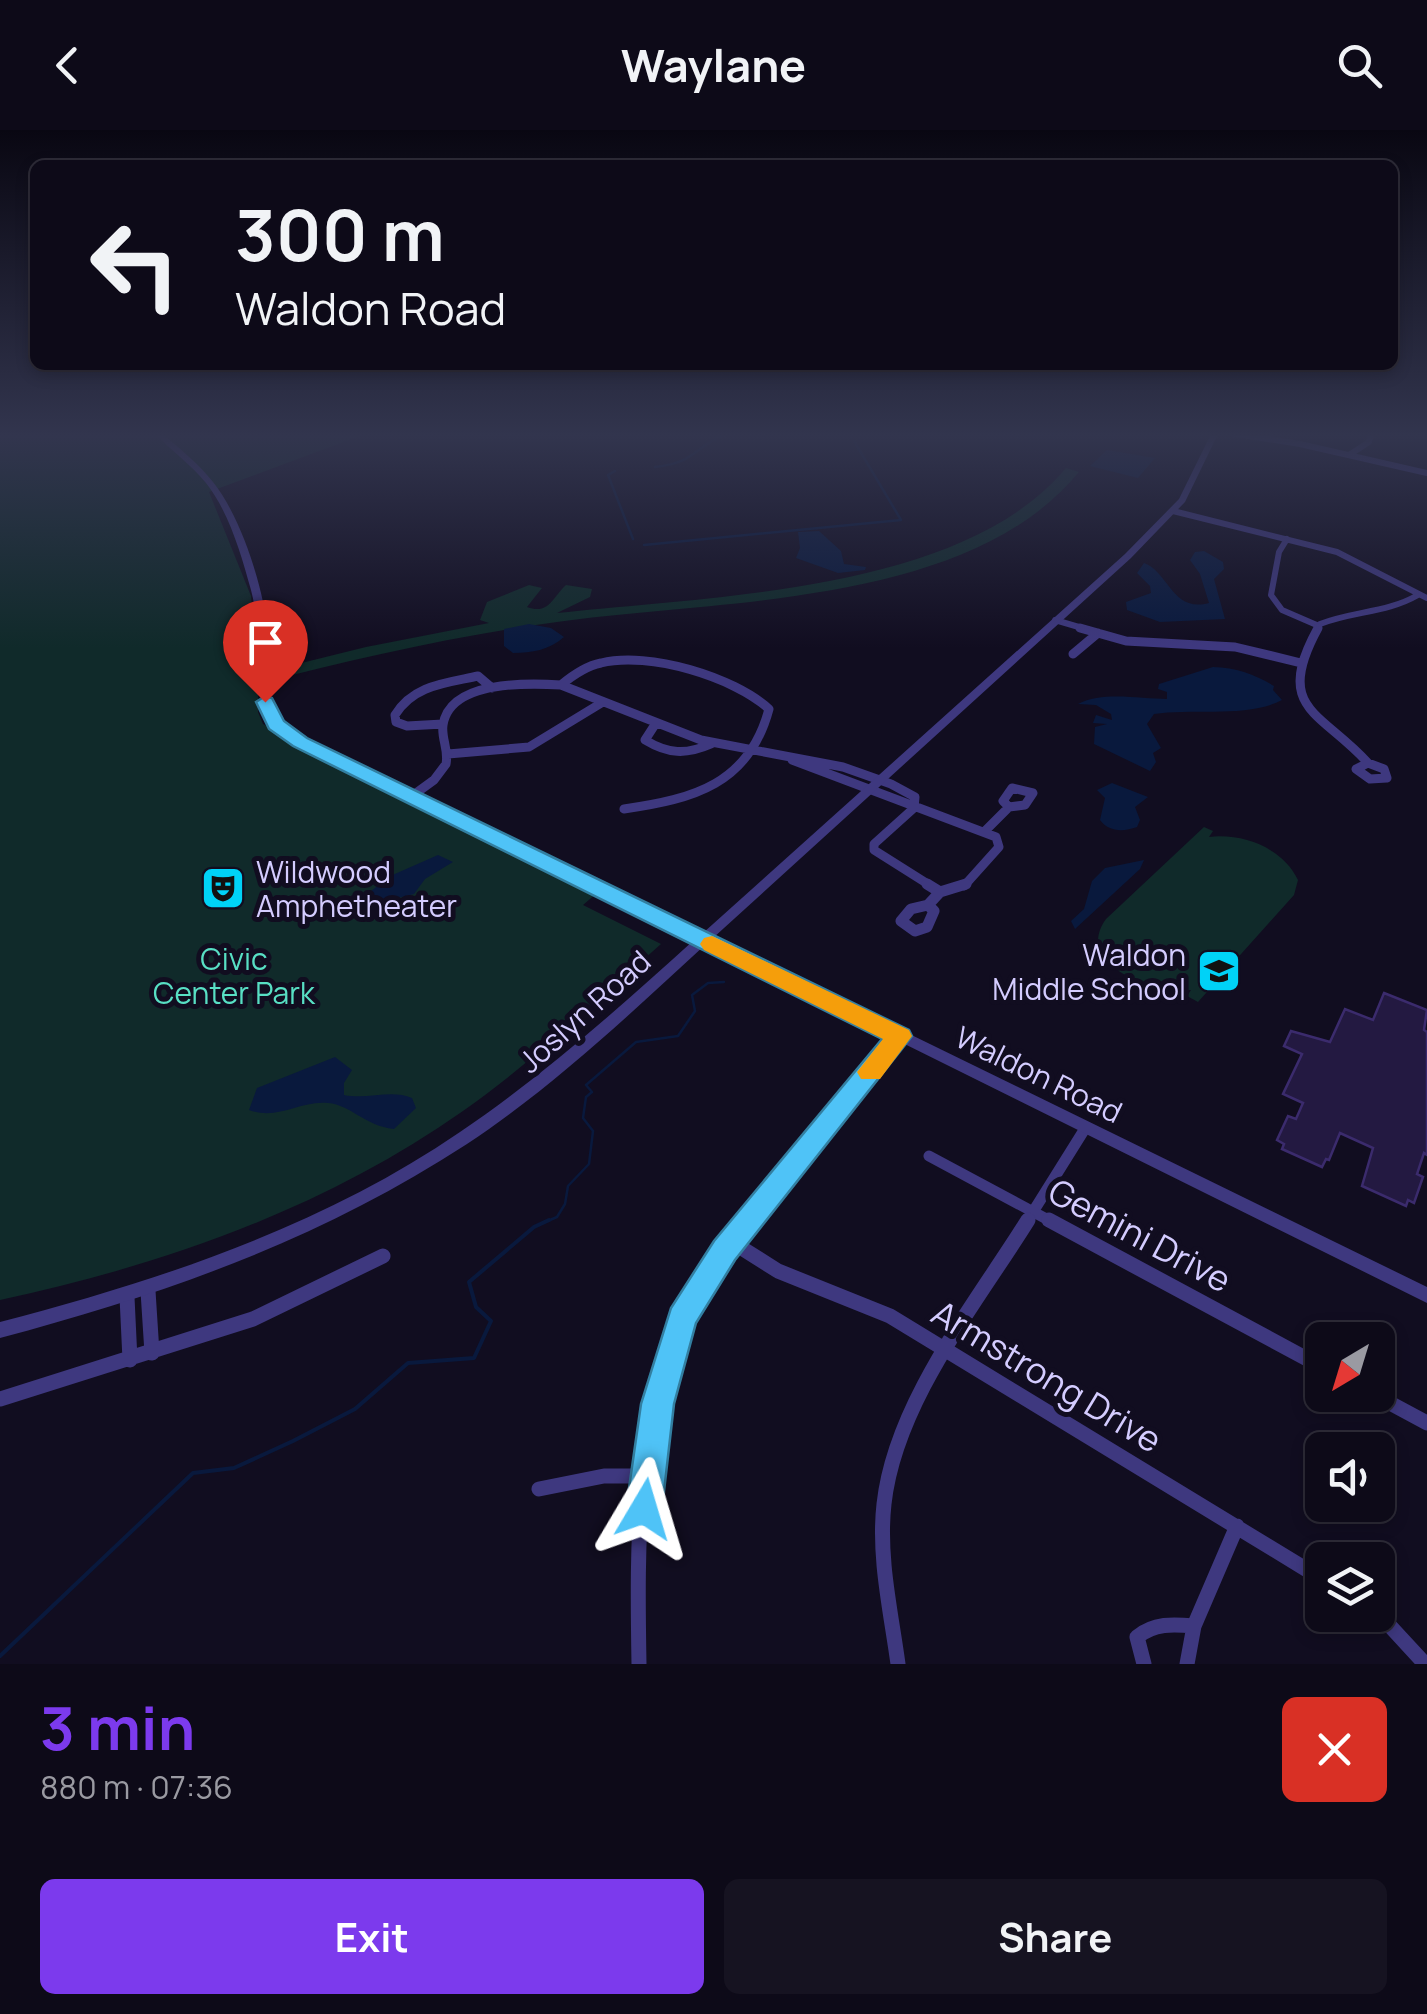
<!DOCTYPE html>
<meta charset="utf-8">
<style>
body{margin:0;font-family:Manrope,sans-serif;background:#161321;color:#f1f3f6;height:100vh;display:flex;flex-direction:column;font-size:38px;white-space:nowrap}
*{box-sizing:border-box;margin:0}
p{font-size:32px;color:#9a9aa2}
.icon{flex:none;width:55px;height:55px;fill:none;stroke:currentColor;stroke-width:2;stroke-linecap:round;stroke-linejoin:round}
.map{position:relative;height:1534px;overflow:hidden}
.drawer{display:flex;flex-direction:column;background:#0d0a18;flex:1}
.drawer>*{flex:none}
.banner{position:absolute;left:30px;top:30px;width:1368px;height:210px;border-radius:15px;box-shadow:0 5px 15px #0003,0 0 0 2px #2d2b37;background:#0d0a18;color:#f1f3f6;overflow:hidden}
.needle{width:65px;rotate:218deg}
.buttons{position:absolute;left:1305px;top:1192px;display:grid;gap:20px}
.buttons a{display:grid;place-items:center;width:90px;height:90px;border-radius:15px;background:#0d0a18;box-shadow:0 5px 15px #0003,0 0 0 2px #2d2b37;font-size:50px}
.pin{position:absolute;display:grid;place-items:center;width:85px;height:85px;color:#fff;margin:-102px -42px;border-radius:50% 50% 50% 0;rotate:-45deg;box-shadow:0 0 10px #0007}
.pin .icon{rotate:45deg}
.me{position:absolute;width:110px;margin:-55px;rotate:7deg;stroke-linejoin:round;filter:drop-shadow(0 0 8px #0008)}
.turn{display:flex;align-items:center;gap:35px;height:210px;padding:0 40px;font-size:45px}
.turn .icon{width:130px;height:130px;stroke-width:2.5}
.turn b{display:block;font-size:70px;line-height:85px}
.round{display:grid;place-items:center;flex:none;width:105px;height:105px;border-radius:15px;background:#161321}
.summary{display:flex;align-items:center;justify-content:space-between;height:170px;padding:0 40px}
h1{font-size:60px;font-weight:700;line-height:75px;color:#7c3aed}
.primary-button{display:flex;gap:20px;margin-top:auto;padding:20px 40px}
.primary-button a{flex:1;height:115px;border-radius:15px;background:#7c3aed;color:#fff;font-size:40px;font-weight:700;line-height:115px;text-align:center}
.primary-button a+a{background:#161321;color:#f1f3f6}
header{display:flex;justify-content:space-between;align-items:center;height:130px;padding:0 40px;background:#0d0a18;font-size:45px;font-weight:700}
.map>svg:first-child{display:block}
</style>
<header><svg class="icon" aria-label="back" viewBox="0 0 24 24"><path d="M15 5l-7 7 7 7"/></svg>Waylane<svg class="icon" aria-label="search" viewBox="0 0 24 24"><circle cx="10" cy="10" r="6"/><path d="M15 15l6 6"/></svg></header>
<div class="map">
<svg width="1427" height="1534" viewBox="0 0 1427 1534">
<rect width="100%" height="100%" fill="#110d20"/>
<path fill="#102a2a" d="M 0,304 L 365,304 L 209,362 L 251,466 L 257,544 L 366,517 L 489,493 L 480,490 L 487,472 L 529,455 L 542,458 L 527,477 C 549,485 552,468 566,455 L 592,459 L 590,467 L 557,483 C 708,466 962,463 1066,338 L 1079,342 C 967,478 718,469 557,492 C 456,506 357,528 258,554 L 258,582 L 263,594 L 597,763 L 583,775 L 661,814 C 596,871 534,931 463,981 C 325,1078 164,1135 0,1170 Z
M 1204,697 L 1213,701 L 1209,707 C 1243,703 1283,718 1298,750 L 1294,765 L 1198,872 L 1187,866 L 1191,860 C 1157,864 1072,836 1106,789 Z"/>
<path fill="#09193d" d="M 1107,320 L 1155,328 L 1138,348 L 1090,336 Z
M 819,401 L 841,421 L 844,434 L 866,437 L 865,440 L 838,443 L 796,428 L 800,418 L 798,402 Z
M 1204,421 L 1223,432 L 1224,439 L 1214,449 L 1225,489 L 1160,492 L 1127,480 L 1126,472 L 1151,463 L 1150,456 L 1137,443 L 1144,433 C 1169,442 1172,483 1209,473 L 1200,444 L 1190,430 L 1195,422 Z
M 529,494 L 551,498 L 564,507 C 549,520 532,523 513,523 L 504,516 L 504,499 Z
M 1213,537 C 1237,538 1254,544 1274,556 L 1273,560 L 1282,570 C 1249,588 1192,578 1154,584 L 1147,594 L 1161,618 L 1153,623 L 1156,632 L 1150,641 L 1094,614 L 1095,597 L 1107,594 L 1093,593 L 1096,585 L 1112,590 L 1111,584 L 1096,575 L 1078,574 C 1103,561 1140,569 1167,569 L 1167,562 L 1158,559 L 1159,554 Z
M 1112,653 L 1148,667 L 1135,677 L 1140,690 L 1137,697 C 1123,702 1109,702 1100,690 L 1105,668 L 1097,660 Z
M 438,725 L 453,732 L 425,749 L 414,764 L 377,773 L 369,763 L 388,747 Z
M 1144,730 L 1140,739 L 1075,799 L 1071,791 L 1084,779 L 1092,751 L 1105,738 Z
M 335,927 L 352,940 L 344,953 L 344,965 C 368,970 391,959 412,968 L 416,978 L 394,999 C 365,996 351,975 328,973 C 300,970 278,991 249,980 L 257,958 Z"/>
<g fill="none" stroke-linecap="round" stroke-linejoin="round">
<path stroke="#09193d" stroke-width="2.5" d="M 655,337 C 697,332 692,318 726,304
M 615,341 L 608,345 L 633,409
M 644,415 L 901,390 L 854,311
M 543,1093 L 557,1087 L 565,1074 L 568,1056 L 589,1034 L 593,1001 L 583,988 L 586,967 L 592,962 L 586,955 L 636,912 L 678,906 L 695,881 L 692,865 L 708,853 L 724,852"/>
<path stroke="#09193d" stroke-width="4" d="M 0,1526 L 193,1343 L 234,1338 L 293,1311 L 355,1279 L 408,1233 L 474,1228 L 491,1191 L 476,1177 L 469,1152 L 534,1097 L 549,1090"/>
</g>
<path fill="#231941" stroke="#3b2b6d" stroke-width="2.5" d="M 1384,863 L 1427,880 L 1424,900 L 1427,902 L 1427,1025 L 1424,1023 L 1417,1044 L 1423,1047 L 1414,1073 L 1408,1070 L 1406,1076 L 1362,1056 L 1373,1018 L 1340,1003 L 1329,1030 L 1326,1029 L 1322,1037 L 1282,1019 L 1284,1014 L 1277,1010 L 1288,986 L 1296,989 L 1303,973 L 1283,964 L 1302,924 L 1284,916 L 1291,901 L 1330,912 L 1345,879 L 1373,890 Z"/>
<g fill="none" stroke-linecap="round" stroke-linejoin="round">
<path stroke="#3e387f" stroke-width="6" d="M 1236,304 L 1300,314 L 1427,343
M 1349,325 L 1369,312 L 1371,304
M 1173,381 L 1337,422 L 1427,468
M 1287,409 L 1279,422 L 1271,465 L 1282,480 L 1319,496
M 1055,490 L 1089,500
M 1317,500 L 1320,494 C 1353,481 1387,483 1418,465"/>
<path stroke="#3e387f" stroke-width="9" d="M 1080,498 L 1126,511 L 1235,517 L 1301,533
M 1318,498 C 1273,580 1321,581 1368,633
M 1073,524 L 1098,503
M 561,555 C 573,545 586,536 601,533 C 649,521 734,547 769,579 C 749,654 694,669 624,679
M 656,593 L 645,610 C 668,624 686,625 711,614
M 443,594 L 407,596 L 396,592 L 395,585 C 413,555 446,553 478,546 L 492,558
M 448,624 L 529,617 L 603,572
M 792,630 L 996,707 L 999,717 L 964,756
M 1368,633 L 1384,639 L 1387,648 L 1370,649 L 1356,639 Z
M 1012,658 L 1033,663 L 1025,675 L 1009,677 L 1003,671 Z
M 412,666 L 434,650 L 446,634 C 449,620 441,608 443,595 C 450,550 528,553 561,555 L 701,610 L 843,637 L 891,654 L 915,667 L 914,678
M 914,678 L 874,714 L 874,720 L 931,756
M 985,701 L 1009,677"/>
<path stroke="#3e387f" stroke-width="11" d="M 927,754 L 940,762
M 928,775 L 934,781 L 927,797 L 915,801 L 901,791 L 911,779 Z
M 928,775 L 940,762 L 966,754
M 929,1026 L 1054,1093
M 747,1093 L 900,906
M 1026,1093 L 1086,997"/>
<path stroke="#3e387f" stroke-width="15" d="M 1049,1090 L 1322,1237
M 732,1112 L 778,1141 L 890,1186 L 1322,1449
M 148,1161 L 152,1223
M 127,1167 L 130,1230
M 1375,1265 L 1427,1293
M 0,1269 L 253,1189 L 383,1126
M 539,1359 L 604,1346 L 648,1346
M 1378,1483 L 1425,1534
M 639,1534 C 637,1416 635,1279 690,1171 C 705,1142 727,1116 749,1090
M 898,1534 C 891,1482 878,1427 884,1374 C 895,1273 975,1175 1028,1090
M 1144,1534 L 1137,1507 C 1154,1493 1173,1494 1194,1496
M 1187,1534 L 1194,1496 L 1237,1396"/>
<path fill="#3e387f" fill-rule="evenodd" d="M 156,304 L 163,304 C 180,319 199,334 213,352 C 237,382 255,434 263,472 C 274,520 253,564 293,603 L 703,803 L 1125,424 L 1179,369 L 1211,304 L 1218,304 L 1185,372 L 1131,428 L 713,808 L 1427,1157 L 1427,1173 L 705,815 C 629,885 553,957 467,1014 C 319,1110 169,1163 0,1208 L 0,1192 C 161,1150 321,1097 460,1002 C 544,945 619,878 694,810 L 285,607 C 240,563 266,515 251,460 C 241,424 229,382 206,353 C 191,334 171,321 156,304 Z"/>
</g>
<linearGradient id="sky" x2="0" y2="1"><stop stop-color="#090712"/><stop offset="0.59" stop-color="#32354e"/><stop offset="1" stop-color="#32354e" stop-opacity="0"/></linearGradient>
<rect width="1427" height="518" fill="url(#sky)"/>
<path fill="#4fc3f7" stroke="#337fa1" stroke-width="2.5" d="M 265,566 L 272,568 L 284,591 L 307,608 L 909,900 L 912,906 L 735,1130 L 696,1193 L 674,1274 L 662,1379 L 657,1391 L 644,1397 L 631,1391 L 626,1379 L 641,1274 L 671,1178 L 714,1111 L 882,909 L 293,616 L 269,599 L 256,572 Z"/>
<path fill="#f59e0b" d="M 712,806 L 909,900 L 912,906 L 880,949 L 861,949 L 857,942 L 883,909 L 704,820 L 700,814 L 704,808 Z"/>
<defs>
<g id="theatre-square" transform="scale(2.25)"><rect x="-9" y="-9" width="18" height="18" rx="4" fill="#00d2f7" stroke="#110d20"/><path d="M-5-5.5Q0-4 5-5.5V0Q5 5 0 6Q-5 5-5 0ZM-3.3-2.5H-1v1.5H-3.3ZM1-2.5H3.3v1.5H1ZM-2.8 1Q0 5.5 2.8 1Z" fill="#111"/></g>
<g id="school-square" transform="scale(2.25)"><rect x="-9" y="-9" width="18" height="18" rx="4" fill="#00d2f7" stroke="#110d20"/><path d="M0-5L7-2L0 1L-7-2ZM-4 1L0 2.5L4 1V4Q0 6-4 4Z" fill="#111"/></g>
</defs>
<g fill-rule="evenodd">
<use href="#theatre-square" x="223" y="758"/>
<use href="#school-square" x="1219" y="841"/>
</g>
<g text-anchor="middle" dominant-baseline="central" stroke-width="10" stroke-linejoin="round" paint-order="stroke">
<g font-size="30" fill="#d4ccff" stroke="#110d20" text-anchor="start">
<text x="256" y="741">Wildwood<tspan x="256" dy="34">Amphetheater</tspan></text>
<text x="1186" y="824" text-anchor="end">Waldon<tspan x="1186" dy="34">Middle School</tspan></text>
</g>
<g font-size="30" fill="#58dfc4" stroke="#110d20">
<text x="234" y="828">Civic<tspan x="234" dy="34">Center Park</tspan></text>
</g>
<g font-size="30" fill="#d4ccff" stroke="#110d20">
<text transform="translate(584 881) rotate(-42)">Joslyn Road</text>
<text transform="translate(1039 944) rotate(26)">Waldon Road</text>
</g>
<g font-size="35" fill="#d4ccff" stroke="#110d20">
<text transform="translate(1140 1105) rotate(28)">Gemini Drive</text>
<text transform="translate(1047 1246) rotate(31)">Armstrong Drive</text>
</g>
</g>
</svg>
<div class="buttons">
<a><svg class="needle" viewBox="-14 -14 28 28"><path d="M0-13l5 13h-10z" fill="#e53935"/><path d="M0 13l5-13h-10z" fill="#9a9aa2"/></svg></a>
<a><svg class="icon" aria-label="sound" viewBox="0 0 24 24"><path d="M4 9h4l5-4v14l-5-4H4zM17 9q2 3 0 6"/></svg></a>
<a><svg class="icon" aria-label="layers" viewBox="0 0 24 24"><path d="M12 4l9 5-9 5-9-5zM3 14l9 5 9-5"/></svg></a>
</div>
<div class="pin" style="left:265px;top:572px;background:#d93025"><svg class="icon" aria-label="arrive" viewBox="0 0 24 24"><path d="M6 21V4h12l-3 4 3 4H6"/></svg></div>
<svg class="me" style="left:644px;top:1379px" viewBox="-20 -20 40 40"><path d="M0-17L14 15 0 8-14 15z" fill="#4fc3f7" stroke="#fff" stroke-width="4"/></svg>
<div class="banner">
<div class="turn"><svg class="icon" aria-label="left" viewBox="0 0 24 24"><path d="M17 20v-9H6M10 6l-5 5 5 5"/></svg><div><b>300 m</b>Waldon Road</div></div>
</div>
</div>
<section class="drawer">
<div class="summary"><div><h1>3 min</h1><p>880 m · 07:36</p></div><a class="round" style="background:#d93025;color:#fff"><svg class="icon" aria-label="close" viewBox="0 0 24 24"><path d="M6 6l12 12M18 6L6 18"/></svg></a></div>
<div class="primary-button"><a>Exit</a><a>Share</a></div>
</section>
